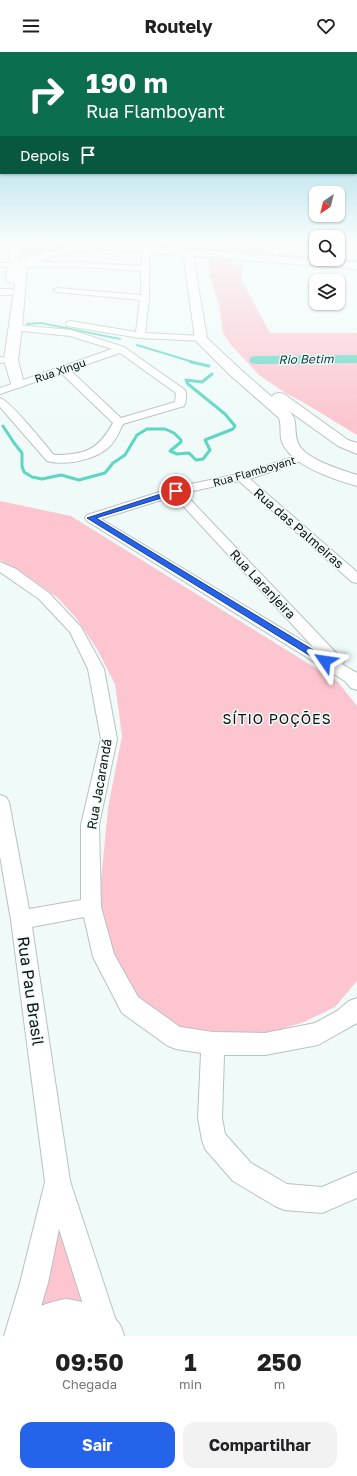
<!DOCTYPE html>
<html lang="pt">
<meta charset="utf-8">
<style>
body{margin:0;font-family:"Golos Text",sans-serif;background:#f2f2f2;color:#202124;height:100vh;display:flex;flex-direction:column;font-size:15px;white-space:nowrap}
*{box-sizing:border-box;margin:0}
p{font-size:13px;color:#757577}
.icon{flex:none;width:22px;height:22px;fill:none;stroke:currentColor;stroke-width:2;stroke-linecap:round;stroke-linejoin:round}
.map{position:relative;height:1284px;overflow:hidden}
.details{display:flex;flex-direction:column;background:#fff;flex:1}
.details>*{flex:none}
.hud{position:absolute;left:0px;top:0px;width:357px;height:122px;box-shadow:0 1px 3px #0004;background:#0b6e4f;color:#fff;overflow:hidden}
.needle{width:26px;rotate:215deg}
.fabs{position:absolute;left:309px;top:134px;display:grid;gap:8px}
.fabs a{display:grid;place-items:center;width:36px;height:36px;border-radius:8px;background:#fff;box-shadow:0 1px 3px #0004;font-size:20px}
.pin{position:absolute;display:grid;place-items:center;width:34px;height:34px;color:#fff;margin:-17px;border:2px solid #fff;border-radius:50%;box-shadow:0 1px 4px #0007}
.me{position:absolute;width:44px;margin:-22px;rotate:302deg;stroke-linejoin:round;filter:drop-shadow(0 0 3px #0008)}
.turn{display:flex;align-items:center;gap:14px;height:84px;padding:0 20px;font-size:18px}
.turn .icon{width:52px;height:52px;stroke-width:2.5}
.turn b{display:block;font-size:28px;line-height:34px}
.then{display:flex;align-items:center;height:38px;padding:0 20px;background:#0003;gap:8px;font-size:15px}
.eta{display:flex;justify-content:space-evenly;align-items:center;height:68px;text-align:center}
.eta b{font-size:24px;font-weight:700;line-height:28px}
.action{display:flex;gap:8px;margin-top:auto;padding:8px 20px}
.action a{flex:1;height:46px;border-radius:12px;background:#2563eb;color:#fff;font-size:16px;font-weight:700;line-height:46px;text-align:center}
.action a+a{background:#f2f2f2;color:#202124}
header{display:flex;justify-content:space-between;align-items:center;height:52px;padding:0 20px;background:#fff;font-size:18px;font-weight:700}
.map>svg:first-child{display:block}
</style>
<header><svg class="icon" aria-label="menu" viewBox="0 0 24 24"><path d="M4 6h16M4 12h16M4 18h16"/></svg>Routely<svg class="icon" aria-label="heart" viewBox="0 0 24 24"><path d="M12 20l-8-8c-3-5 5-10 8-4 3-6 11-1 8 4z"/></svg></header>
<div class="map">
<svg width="357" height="1284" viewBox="0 0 357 1284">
<rect width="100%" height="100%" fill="#f0fbf9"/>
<path fill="#fcc5cf" d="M 21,191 L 59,191 L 78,193 C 60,197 37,209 20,199 Z
M 203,191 L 264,198 L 271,202 L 265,204 L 156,196 L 153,192 Z
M 277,200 L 316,204 L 316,207 L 338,206 L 357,208 L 357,213 L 276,206 L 278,202 Z
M 209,207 L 232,208 L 234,213 L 243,214 L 241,227 L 270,281 L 357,281 L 357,383 L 301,349 L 287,342 L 260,324 L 231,293 L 223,281 L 219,253 L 210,225 Z
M 0,449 L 71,464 L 338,630 L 357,654 L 357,929 L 335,955 L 304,970 L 275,979 L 238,983 L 176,977 L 150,959 L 125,932 L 108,894 L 99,849 L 108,756 L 122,684 L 115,632 L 97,597 L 76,566 L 58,546 L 23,521 L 0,508 Z
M 59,1161 L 90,1256 L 35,1264 Z"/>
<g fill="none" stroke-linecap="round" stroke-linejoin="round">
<path stroke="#5dd6c4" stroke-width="2" d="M 27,272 L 41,271 L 120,287
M 137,293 L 196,311"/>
<path stroke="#5dd6c4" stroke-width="3" d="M 191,310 L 209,314
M 3,374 L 14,391 L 22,401 L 22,414 L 24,420 L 32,425 L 42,427 L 61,423 L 79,428 L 105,421 L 113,411 L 125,403 L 137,383 L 147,377 L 165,377 L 174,381 L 181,388 L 181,390 L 170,399 L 177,402 L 189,401 L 196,408 L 203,407 L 210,398 L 205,388 L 233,377 L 235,374 L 225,362 L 188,332 L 186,328 L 202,330 L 212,322"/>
<path fill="#5dd6c4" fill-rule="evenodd" d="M 357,303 L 357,311 L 256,312 L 251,311 L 249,308 L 251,305 L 256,304 Z"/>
<g stroke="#b8c2c0" stroke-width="2">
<path id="street" d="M 258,191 L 265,191 L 261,198 L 258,198 L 254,196 Z
M 142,195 L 148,195 L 149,197 L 149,246 L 145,281 L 201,284 L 204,285 L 206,287 L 204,289 L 140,286 L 67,274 L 66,272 L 67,270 L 70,269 L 136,280 L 140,248 L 57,240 L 53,238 L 57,236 L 141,243 L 141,219 L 68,214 L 0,215 L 0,211 L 68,210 L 141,214 Z
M 0,237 L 11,237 L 15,240 L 11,243 L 0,243 Z
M 16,273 L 71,278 L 124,295 L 185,338 C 187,342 186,350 184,354 L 123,372 C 119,380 116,388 110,394 C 96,408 66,414 47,409 L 0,355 L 0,346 C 11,349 45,393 54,403 C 85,403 98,398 113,371 L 61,321 L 0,342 L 0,336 L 112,297 L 70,284 L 13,278 L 11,276 ZM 120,301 L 176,341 L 175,350 L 121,366 L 70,318 Z
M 0,305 L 6,306 L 8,308 L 6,310 L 0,311 Z
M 303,402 L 307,403 L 309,405 L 307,407 L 250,427 L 357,520 L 357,531 L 352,530 L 239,429 L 184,441 L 341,606 L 344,610 L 342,612 L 357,621 L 357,638 L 351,636 L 345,629 L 87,469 L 85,466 L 87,463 L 172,436 L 243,421 ZM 174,444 L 313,595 L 101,467 Z
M 0,510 L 16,517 L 49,541 L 81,575 L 104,617 L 117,687 L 99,773 L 101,855 L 114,902 L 138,945 L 180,975 L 213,980 L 265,981 L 315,971 L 337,959 L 349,949 L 357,946 L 357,971 L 318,993 L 265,1003 L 224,1003 L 222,1066 L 225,1082 L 251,1111 L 287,1132 L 322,1135 L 357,1120 L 357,1146 L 322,1161 L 284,1158 L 275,1154 L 233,1129 L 205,1097 L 202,1088 L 198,1066 L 201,1001 L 176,997 L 168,994 L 122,961 L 93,905 L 84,865 L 32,875 L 70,1129 L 121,1284 L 93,1284 L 59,1177 L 48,1231 L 32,1284 L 4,1284 L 20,1231 L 45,1130 L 11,868 L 0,804 L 0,743 L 6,745 L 9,750 L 29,857 L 81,848 L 81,773 L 101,687 L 88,617 L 70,580 L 39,547 L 0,520 Z"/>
</g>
<g stroke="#b8c2c0" stroke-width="2">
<path id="secondary" d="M 11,191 L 21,191 L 19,209 L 43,201 L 74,194 L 68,191 L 115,191 L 357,211 L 357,217 L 193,204 L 207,286 L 240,317 L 272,345 L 274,342 L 279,341 L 284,342 L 348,388 L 357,391 L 357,402 L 338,394 L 289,359 C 299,368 293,379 298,391 C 304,407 342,418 357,423 L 357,434 C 335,428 290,413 282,390 C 279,382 282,374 279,366 L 230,323 L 197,290 L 195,287 L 184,207 L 179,203 L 94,196 L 89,198 L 56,204 L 27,214 L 22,276 L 18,308 L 24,332 L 22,335 L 17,336 L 12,335 L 4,308 L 15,231 L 8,230 L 6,228 Z
M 66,1247 C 83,1249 106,1257 118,1270 C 121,1273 123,1280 124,1284 L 8,1284 C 9,1280 11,1273 14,1270 C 26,1257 50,1250 66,1247 Z"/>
</g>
<use href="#street" fill="#fff" fill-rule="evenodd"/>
<use href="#secondary" fill="#fff" fill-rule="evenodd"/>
</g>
<linearGradient id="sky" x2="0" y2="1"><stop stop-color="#70c2da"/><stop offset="0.51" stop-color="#f8fdfc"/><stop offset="1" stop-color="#f8fdfc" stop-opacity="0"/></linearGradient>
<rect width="357" height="371" fill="url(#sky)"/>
<path fill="#2563eb" stroke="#184099" d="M 176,437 L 178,438 L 178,441 L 96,466 L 328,607 L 329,609 L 328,611 L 322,611 L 87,466 Z"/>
<g text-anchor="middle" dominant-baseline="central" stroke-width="3" stroke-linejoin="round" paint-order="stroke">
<g font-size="11" fill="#0e1211" stroke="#f0fbf9">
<text transform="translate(60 318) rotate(-19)">Rua Xingu</text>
<text transform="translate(254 419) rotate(-16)">Rua Flamboyant</text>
</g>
<g font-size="12" font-style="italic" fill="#0d443d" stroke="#f0fbf9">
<text transform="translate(306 307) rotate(-1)">Rio Betim</text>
</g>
<g font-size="13" fill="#0e1211" stroke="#f0fbf9">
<text transform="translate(299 476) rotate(41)">Rua das Palmeiras</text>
<text transform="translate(263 532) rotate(47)">Rua Laranjeira</text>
<text transform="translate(99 732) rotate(-80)">Rua Jacarandá</text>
</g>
<g font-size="14" letter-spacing="1" fill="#0e1211" stroke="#f0fbf9">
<text x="277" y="666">SÍTIO POÇÕES</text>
</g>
<g font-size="16" fill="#0e1211" stroke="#f0fbf9">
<text transform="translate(31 939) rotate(82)">Rua Pau Brasil</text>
</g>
</g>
</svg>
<div class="fabs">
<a><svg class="needle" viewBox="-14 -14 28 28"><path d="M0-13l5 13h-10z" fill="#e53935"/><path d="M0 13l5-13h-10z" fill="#757577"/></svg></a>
<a><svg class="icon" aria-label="search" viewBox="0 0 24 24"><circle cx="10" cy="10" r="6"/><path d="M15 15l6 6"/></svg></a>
<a><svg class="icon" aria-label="layers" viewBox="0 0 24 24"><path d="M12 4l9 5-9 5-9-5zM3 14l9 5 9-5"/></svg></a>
</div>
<div class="pin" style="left:176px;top:439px;background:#d93025"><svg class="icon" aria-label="arrive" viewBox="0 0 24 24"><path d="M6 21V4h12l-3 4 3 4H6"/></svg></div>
<svg class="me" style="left:325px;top:609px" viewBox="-20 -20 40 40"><path d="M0-17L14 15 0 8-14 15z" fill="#2563eb" stroke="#fff" stroke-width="4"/></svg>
<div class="hud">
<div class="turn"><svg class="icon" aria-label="right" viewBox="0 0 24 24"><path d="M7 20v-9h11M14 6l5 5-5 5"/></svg><div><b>190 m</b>Rua Flamboyant</div></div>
<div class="then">Depois<svg class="icon" aria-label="arrive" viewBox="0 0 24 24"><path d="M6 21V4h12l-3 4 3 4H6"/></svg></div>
</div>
</div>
<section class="details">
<div class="eta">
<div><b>09:50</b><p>Chegada</p></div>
<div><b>1</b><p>min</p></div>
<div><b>250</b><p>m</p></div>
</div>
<div class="action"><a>Sair</a><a>Compartilhar</a></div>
</section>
